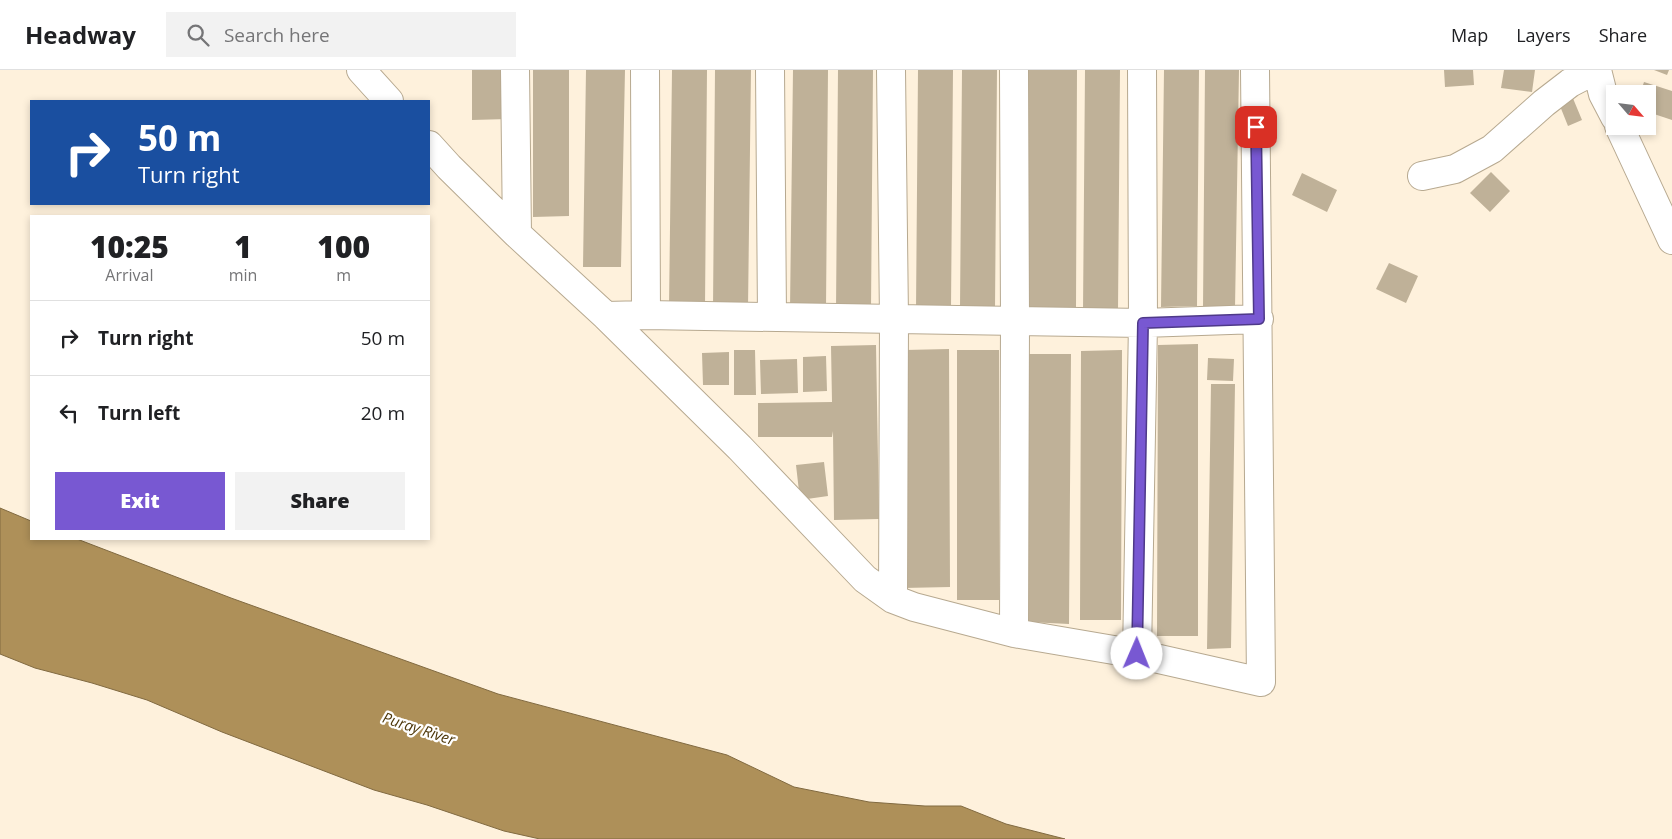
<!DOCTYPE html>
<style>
body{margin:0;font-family:"Open Sans",sans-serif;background:#f2f2f2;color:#202124;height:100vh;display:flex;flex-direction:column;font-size:19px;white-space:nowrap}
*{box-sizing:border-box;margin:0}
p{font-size:16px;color:#757577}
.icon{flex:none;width:28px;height:28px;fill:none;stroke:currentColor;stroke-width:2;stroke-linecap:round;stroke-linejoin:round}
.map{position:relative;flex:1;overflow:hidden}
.drawer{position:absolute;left:30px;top:145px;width:400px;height:325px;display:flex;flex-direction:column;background:#fff;border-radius:0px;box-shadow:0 2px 8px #0003}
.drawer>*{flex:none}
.hud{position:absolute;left:30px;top:30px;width:400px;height:105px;border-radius:0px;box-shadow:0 2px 8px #0003;background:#1a4fa0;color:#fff;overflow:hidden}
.needle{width:32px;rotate:118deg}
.buttons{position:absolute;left:1606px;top:15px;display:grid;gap:10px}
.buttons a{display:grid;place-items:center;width:50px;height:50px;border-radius:0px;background:#fff;box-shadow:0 2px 8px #0003;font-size:25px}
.pin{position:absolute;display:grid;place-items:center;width:42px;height:42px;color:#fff;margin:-21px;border-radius:10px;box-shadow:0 2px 8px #0006}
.me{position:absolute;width:55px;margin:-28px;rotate:1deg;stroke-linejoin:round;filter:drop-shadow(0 0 4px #0008)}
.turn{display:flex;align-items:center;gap:18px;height:105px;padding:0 25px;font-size:22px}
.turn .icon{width:65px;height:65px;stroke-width:2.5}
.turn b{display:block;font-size:35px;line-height:42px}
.eta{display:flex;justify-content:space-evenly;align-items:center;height:85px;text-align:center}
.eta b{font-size:30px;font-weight:800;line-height:35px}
.action{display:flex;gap:10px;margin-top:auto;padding:10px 25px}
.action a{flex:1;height:58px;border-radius:0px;background:#7858d2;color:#fff;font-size:20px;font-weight:800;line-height:58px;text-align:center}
.action a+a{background:#f2f2f2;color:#202124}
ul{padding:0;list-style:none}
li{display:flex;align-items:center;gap:15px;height:75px;padding:0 25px;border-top:1px solid #e0e0e0}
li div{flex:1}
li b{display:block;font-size:19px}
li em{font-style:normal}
header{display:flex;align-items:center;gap:30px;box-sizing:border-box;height:70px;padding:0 25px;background:#fff;border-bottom:1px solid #e0e0e0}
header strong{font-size:24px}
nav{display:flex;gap:28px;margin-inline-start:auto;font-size:18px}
.search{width:350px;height:45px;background:#f2f2f2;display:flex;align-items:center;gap:12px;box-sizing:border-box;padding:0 18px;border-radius:0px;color:#757577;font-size:19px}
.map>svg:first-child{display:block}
</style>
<header>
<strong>Headway</strong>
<div class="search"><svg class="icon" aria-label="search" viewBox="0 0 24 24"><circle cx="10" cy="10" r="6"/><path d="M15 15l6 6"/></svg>Search here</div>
<nav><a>Map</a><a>Layers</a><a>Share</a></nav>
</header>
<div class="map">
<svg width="1672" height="769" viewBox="0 0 1672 769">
<rect width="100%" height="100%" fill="#fef1dc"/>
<path fill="#ae9059" stroke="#816a41" d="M 0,438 L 31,451 L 31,469 L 77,469 L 231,528 L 498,624 L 727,685 L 794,717 L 869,732 L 925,736 L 961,736 L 1006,754 L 1065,769 L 540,769 L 504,761 L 427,735 L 374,720 L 222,662 L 147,630 L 92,613 L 35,598 L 0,584 Z"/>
<path fill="#bfb198" d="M 472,0 L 508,0 L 508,49 L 472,50 Z
M 533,0 L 569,0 L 569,146 L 533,147 Z
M 586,0 L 625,0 L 621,197 L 583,197 Z
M 672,0 L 707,0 L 705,237 L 669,238 Z
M 715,0 L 751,0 L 748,238 L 713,239 Z
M 793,0 L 828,0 L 826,238 L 790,239 Z
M 838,0 L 873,0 L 871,238 L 836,240 Z
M 918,0 L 953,0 L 951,239 L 916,240 Z
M 962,0 L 997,0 L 995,238 L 960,239 Z
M 1029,0 L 1077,0 L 1076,239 L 1027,239 Z
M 1085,0 L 1120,0 L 1118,241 L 1083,242 Z
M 1164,0 L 1199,0 L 1197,236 L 1161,237 Z
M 1205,0 L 1239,0 L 1235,238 L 1203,238 Z
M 1444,0 L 1473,0 L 1474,15 L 1445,17 Z
M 1504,0 L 1535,0 L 1532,22 L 1501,18 Z
M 1654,0 L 1669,0 L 1667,5 Z
M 1644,12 L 1672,21 L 1672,50 L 1648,42 L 1648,24 L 1640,24 Z
M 1572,26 L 1582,50 L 1568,56 L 1558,31 Z
M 1491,102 L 1510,121 L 1490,142 L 1470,123 Z
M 1302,103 L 1337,120 L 1327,142 L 1292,125 Z
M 1389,193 L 1418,206 L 1406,233 L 1376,219 Z
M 1198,274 L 1198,566 L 1157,566 L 1158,275 Z
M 876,275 L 879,449 L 834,450 L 833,361 L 832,367 L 758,367 L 758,333 L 832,332 L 831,276 Z
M 949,279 L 950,517 L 903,518 L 905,280 Z
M 734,280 L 755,280 L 756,325 L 734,325 Z
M 957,280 L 999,280 L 999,530 L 957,530 Z
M 1122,280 L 1121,550 L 1080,550 L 1081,281 Z
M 729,282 L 729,315 L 703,315 L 702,283 Z
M 1029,284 L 1071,284 L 1069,554 L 1029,552 Z
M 826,286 L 827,321 L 803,322 L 803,287 Z
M 1208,288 L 1234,289 L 1233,311 L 1207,310 Z
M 797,289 L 798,323 L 761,324 L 760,290 Z
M 1211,314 L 1235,314 L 1231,578 L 1207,579 Z
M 824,392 L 828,426 L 800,430 L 796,395 Z"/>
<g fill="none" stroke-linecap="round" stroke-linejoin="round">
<g stroke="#b7a990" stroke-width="30">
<path id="minor" d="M 361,0 L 389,31
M 515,0 L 517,164
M 645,0 L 646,245
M 770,0 L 772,247
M 891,0 L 894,249 L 893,529
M 1597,0 L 1603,24 L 1615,47
M 1619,56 L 1672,170
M 429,75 L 449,97 L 517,164 L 606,246 L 740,378 L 865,509 L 893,529 L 914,537 L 1014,563 L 1137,584 L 1261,612 L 1255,0
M 1422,106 L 1455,99 L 1492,79 L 1544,33 L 1570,13 L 1595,0
M 606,246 L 646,245 L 1143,253 L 1259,249
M 1014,563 L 1015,251 L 1014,0
M 1137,584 L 1143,253 L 1142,0"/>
</g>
<use href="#minor" stroke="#fff" stroke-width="28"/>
</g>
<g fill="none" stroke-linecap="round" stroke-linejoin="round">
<g stroke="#4e3988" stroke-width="12">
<path id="route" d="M 1137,584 L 1143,253 L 1259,249 L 1256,57"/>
</g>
<use href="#route" stroke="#7858d2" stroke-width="9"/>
</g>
<g text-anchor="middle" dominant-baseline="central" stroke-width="4.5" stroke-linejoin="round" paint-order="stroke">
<g font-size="15" font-style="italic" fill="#4e380a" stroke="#fff">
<text transform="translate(419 658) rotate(18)">Puray River</text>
</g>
</g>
</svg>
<div class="buttons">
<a><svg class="needle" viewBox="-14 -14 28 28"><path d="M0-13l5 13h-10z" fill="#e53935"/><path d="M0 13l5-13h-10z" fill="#757577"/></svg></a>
</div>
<div class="pin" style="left:1256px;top:57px;background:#d93025"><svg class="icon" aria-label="arrive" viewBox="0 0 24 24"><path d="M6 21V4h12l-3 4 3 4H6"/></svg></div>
<svg class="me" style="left:1137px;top:584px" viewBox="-20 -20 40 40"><circle r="19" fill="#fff"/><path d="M0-13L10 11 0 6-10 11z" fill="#7858d2"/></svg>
<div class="hud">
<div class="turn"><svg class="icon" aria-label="right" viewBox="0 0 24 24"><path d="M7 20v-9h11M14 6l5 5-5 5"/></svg><div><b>50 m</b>Turn right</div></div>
</div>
<section class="drawer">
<div class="eta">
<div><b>10:25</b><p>Arrival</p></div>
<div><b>1</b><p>min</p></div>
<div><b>100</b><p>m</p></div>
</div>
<ul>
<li><svg class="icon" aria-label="right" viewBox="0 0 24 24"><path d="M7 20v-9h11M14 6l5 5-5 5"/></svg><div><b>Turn right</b></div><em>50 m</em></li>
<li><svg class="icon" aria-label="left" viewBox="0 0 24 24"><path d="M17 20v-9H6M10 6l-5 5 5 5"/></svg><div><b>Turn left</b></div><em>20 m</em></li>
</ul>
<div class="action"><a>Exit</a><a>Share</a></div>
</section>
</div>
